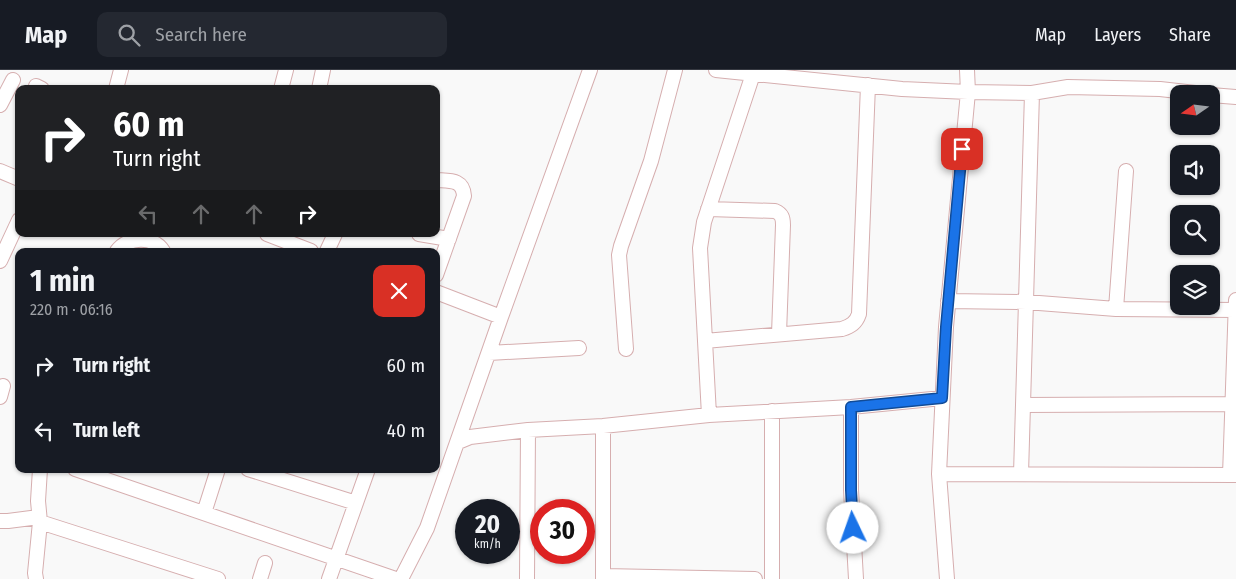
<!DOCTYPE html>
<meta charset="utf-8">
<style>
body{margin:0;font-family:"Fira Sans Condensed",sans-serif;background:#242831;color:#f1f3f6;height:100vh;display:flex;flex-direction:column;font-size:19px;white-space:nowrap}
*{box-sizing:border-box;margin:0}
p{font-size:16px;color:#9ea1a6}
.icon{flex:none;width:28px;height:28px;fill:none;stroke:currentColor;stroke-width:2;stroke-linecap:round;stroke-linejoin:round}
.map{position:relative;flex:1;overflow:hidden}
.side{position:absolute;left:15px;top:178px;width:425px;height:225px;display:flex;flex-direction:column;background:#171b24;border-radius:10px;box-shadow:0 1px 4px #0004}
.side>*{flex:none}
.guide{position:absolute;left:15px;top:15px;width:425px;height:152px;border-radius:10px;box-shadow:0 1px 4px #0004;background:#202124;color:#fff;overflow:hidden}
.needle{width:32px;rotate:256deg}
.tools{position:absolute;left:1170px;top:15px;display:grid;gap:10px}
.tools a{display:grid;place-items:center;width:50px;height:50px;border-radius:10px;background:#171b24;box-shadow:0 1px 4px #0004;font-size:25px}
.speed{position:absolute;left:455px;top:429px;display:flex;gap:10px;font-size:25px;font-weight:700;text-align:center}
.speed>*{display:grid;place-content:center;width:65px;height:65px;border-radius:50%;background:#171b24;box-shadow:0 1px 4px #0004;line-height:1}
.speed small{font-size:12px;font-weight:400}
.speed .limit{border:8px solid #d22;background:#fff;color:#111}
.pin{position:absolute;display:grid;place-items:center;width:42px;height:42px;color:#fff;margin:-21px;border-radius:10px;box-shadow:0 2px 8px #0006}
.me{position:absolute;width:55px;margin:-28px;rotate:357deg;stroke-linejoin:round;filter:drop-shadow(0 0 4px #0008)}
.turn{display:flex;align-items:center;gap:18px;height:105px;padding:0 15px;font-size:22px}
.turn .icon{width:65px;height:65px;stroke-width:2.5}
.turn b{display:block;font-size:35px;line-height:42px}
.lanes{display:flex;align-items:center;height:48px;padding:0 15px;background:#0003;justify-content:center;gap:25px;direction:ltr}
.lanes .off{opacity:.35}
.round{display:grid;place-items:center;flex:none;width:52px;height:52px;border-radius:10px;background:#242831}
.headline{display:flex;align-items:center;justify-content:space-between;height:85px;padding:0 15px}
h1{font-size:30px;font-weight:700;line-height:38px}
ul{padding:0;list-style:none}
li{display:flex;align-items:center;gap:15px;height:65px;padding:0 15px}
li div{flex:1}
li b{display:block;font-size:19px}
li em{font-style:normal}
header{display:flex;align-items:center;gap:30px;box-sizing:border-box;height:70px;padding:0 25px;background:#171b24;border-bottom:1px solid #363941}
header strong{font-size:24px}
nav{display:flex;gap:28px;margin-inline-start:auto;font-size:18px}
.search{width:350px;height:45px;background:#242831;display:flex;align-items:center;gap:12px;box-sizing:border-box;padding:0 18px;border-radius:10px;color:#9ea1a6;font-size:19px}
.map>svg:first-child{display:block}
</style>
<header>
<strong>Map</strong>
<div class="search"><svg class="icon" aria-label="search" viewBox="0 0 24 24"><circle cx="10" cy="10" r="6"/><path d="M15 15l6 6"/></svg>Search here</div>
<nav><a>Map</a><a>Layers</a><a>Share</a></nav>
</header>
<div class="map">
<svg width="1236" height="509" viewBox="0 0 1236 509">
<rect width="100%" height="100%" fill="#f9f9f9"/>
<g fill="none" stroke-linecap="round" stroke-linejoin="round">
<g stroke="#d6aeaf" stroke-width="16">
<path id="street" d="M 716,0 L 902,19 L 968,22 L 1032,23 L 1068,17 L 1160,19 L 1204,24
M 36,16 L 42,19
M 116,19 L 121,0
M 281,19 L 286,0
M 319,19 L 323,0
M 1211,25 L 1236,27
M 0,35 L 13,10
M 0,101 L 19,109
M 436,110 C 450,111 463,109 464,126 L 436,205
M 708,139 L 775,141 C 782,144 783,148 783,155 L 779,264
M 267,164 L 311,181
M 419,164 L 449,169
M 117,181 C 128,167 153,165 163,181
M 327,181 L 335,164
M 0,191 L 19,150
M 436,222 L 501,247
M 948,231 L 1026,232 L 1116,239 L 1236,240
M 1116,239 L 1126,101
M 705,271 L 842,259 C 851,256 856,253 859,244 L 868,15
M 626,279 L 619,185 L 621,176 L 651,91 L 675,0
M 489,283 L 579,278
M 0,327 L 3,316
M 1023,335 L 1236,334
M 851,337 L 851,420 L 856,509
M 709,345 L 700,178 L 704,152 L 753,4
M 458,372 L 470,367 L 528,360 L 603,356 L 709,345 L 851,337 L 942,328
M 75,399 L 396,509
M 248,399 L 356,433
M 939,404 L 1236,405
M 1021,404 L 1032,23
M 1230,405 L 1236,230
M 204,443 L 218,399
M 0,451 L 8,451 L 39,447
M 40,452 L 218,509
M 603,506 L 755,509
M 36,509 L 35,503 L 40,452 L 38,431 L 40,399
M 260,509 L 265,493
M 329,509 L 368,399
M 401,509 L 427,458 L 501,247 L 590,0
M 527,509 L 528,360
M 603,509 L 603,356
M 772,509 L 772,341
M 947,509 L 939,404 L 946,257 L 968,22 L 967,0"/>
</g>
<use href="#street" stroke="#fff" stroke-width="14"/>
</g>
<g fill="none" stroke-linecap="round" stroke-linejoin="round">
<g stroke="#114b97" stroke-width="12">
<path id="route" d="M 853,458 L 851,420 L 851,337 L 942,328 L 946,257 L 962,79"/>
</g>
<use href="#route" stroke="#1a73e8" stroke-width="9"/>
</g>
</svg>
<div class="tools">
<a><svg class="needle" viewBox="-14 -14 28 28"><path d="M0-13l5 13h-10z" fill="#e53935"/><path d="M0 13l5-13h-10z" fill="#9ea1a6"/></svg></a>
<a><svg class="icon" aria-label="sound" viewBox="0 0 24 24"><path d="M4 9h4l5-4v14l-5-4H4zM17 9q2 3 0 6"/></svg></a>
<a><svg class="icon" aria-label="search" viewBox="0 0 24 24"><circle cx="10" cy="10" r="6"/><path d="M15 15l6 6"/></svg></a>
<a><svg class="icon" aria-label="layers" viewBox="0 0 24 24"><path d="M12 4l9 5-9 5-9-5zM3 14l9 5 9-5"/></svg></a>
</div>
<div class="speed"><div>20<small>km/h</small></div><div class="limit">30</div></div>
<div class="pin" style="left:962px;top:79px;background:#d93025"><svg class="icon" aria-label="arrive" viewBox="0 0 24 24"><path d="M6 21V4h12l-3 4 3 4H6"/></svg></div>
<svg class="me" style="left:853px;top:458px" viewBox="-20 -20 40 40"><circle r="19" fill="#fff"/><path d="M0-13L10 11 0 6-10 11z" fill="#1a73e8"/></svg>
<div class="guide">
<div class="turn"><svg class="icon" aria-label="right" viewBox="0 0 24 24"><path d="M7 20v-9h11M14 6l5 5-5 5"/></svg><div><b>60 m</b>Turn right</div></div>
<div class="lanes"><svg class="icon off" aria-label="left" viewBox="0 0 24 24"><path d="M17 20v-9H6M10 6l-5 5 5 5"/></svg><svg class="icon off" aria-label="ahead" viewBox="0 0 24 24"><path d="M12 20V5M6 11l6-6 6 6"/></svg><svg class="icon off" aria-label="ahead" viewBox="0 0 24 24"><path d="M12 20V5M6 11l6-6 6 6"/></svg><svg class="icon" aria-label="right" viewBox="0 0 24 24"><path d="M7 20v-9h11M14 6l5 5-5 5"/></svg></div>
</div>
<section class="side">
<div class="headline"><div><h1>1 min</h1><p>220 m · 06:16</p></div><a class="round" style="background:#d93025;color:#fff"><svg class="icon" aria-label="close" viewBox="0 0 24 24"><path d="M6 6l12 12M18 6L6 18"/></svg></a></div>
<ul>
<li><svg class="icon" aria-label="right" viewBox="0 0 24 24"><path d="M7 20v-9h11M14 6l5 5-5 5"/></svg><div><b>Turn right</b></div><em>60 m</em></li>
<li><svg class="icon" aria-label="left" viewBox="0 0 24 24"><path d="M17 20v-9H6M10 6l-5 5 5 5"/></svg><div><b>Turn left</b></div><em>40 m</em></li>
</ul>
</section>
</div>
